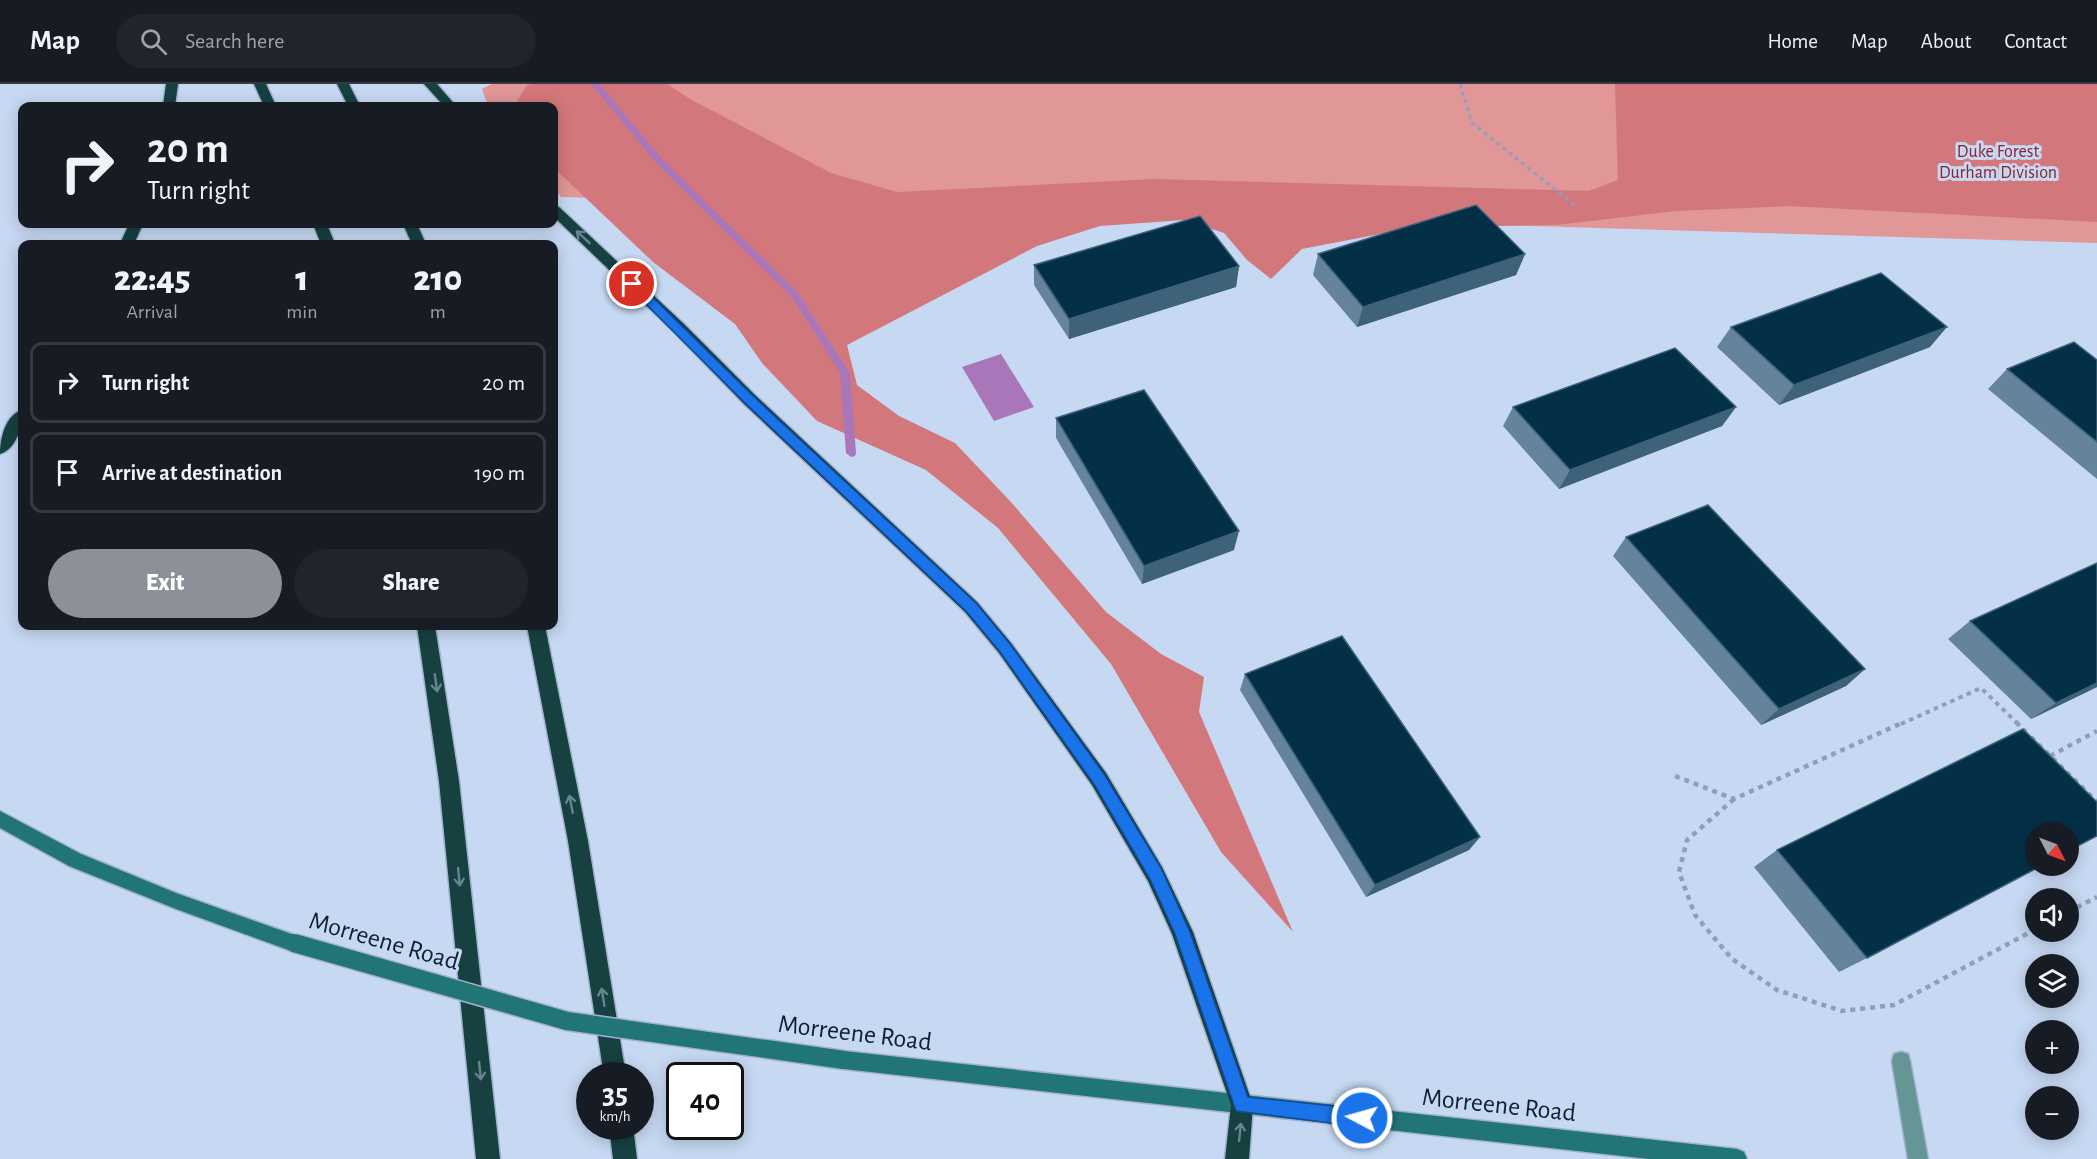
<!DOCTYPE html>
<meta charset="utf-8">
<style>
body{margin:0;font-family:"Alegreya Sans",sans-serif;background:#20242c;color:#f1f3f6;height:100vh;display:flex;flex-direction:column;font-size:22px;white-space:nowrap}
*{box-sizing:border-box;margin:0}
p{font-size:20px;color:#9ea1a6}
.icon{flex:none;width:33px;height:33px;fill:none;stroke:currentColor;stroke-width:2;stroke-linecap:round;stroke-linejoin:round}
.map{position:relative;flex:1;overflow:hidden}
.panel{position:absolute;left:18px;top:156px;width:540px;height:390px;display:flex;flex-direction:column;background:#171b24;border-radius:12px;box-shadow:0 3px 15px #0003}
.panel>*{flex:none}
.top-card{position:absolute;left:18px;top:18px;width:540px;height:126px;border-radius:12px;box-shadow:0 3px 15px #0003;background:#171b24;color:#f1f3f6;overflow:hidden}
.needle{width:39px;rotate:132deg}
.tools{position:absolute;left:2025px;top:738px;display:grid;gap:12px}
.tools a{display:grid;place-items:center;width:54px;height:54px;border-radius:50%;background:#171b24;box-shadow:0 3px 15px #0003;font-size:30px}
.speed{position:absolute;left:576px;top:978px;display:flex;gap:12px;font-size:30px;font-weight:700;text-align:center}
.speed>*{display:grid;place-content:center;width:78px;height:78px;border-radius:50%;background:#171b24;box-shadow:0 3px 15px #0003;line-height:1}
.speed small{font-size:15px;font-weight:400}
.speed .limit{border:3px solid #111;border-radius:9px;background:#fff;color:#111}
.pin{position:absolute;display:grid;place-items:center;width:51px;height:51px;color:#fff;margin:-26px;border:3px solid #fff;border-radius:50%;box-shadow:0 2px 6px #0007}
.me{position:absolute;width:66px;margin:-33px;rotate:276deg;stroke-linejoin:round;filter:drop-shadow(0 0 4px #0008)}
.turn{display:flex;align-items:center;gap:21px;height:126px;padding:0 30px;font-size:27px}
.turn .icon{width:78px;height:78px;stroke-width:2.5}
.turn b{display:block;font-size:42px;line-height:51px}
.eta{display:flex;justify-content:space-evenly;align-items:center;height:102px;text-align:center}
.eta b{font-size:36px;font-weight:800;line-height:42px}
.action{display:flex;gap:12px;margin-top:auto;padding:12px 30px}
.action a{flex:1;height:69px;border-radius:36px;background:#8c9099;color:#fff;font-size:24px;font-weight:800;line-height:69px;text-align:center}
.action a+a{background:#20242c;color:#f1f3f6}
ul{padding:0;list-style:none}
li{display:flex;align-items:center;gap:18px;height:81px;margin:0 12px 9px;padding:0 18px;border:3px solid #363941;border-radius:12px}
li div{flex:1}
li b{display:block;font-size:22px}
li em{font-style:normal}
header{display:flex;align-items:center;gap:36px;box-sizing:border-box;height:84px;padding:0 30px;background:#171b24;border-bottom:2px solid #363941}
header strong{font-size:28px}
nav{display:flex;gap:33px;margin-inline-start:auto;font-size:21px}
.search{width:420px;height:54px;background:#20242c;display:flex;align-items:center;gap:15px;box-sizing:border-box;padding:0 21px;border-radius:33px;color:#9ea1a6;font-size:22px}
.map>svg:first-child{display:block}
</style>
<header>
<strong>Map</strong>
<div class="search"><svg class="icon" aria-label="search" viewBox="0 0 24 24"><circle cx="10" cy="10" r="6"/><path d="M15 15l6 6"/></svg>Search here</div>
<nav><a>Home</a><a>Map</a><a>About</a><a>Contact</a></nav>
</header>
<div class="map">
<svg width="2097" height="1075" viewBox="0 0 2097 1075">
<rect width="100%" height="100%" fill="#c6d8f2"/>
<path fill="#e19698" d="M 492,0 L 2097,0 L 2097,159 L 561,113 L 554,105 L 554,22 L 488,22 L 482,5 Z"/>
<path fill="#d2777b" d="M 532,0 L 667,0 L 690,15 L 831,89 L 897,108 L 1155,95 L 1589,107 L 1618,96 L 1615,0 L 2097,0 L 2097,138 L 1789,122 L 1676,127 L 1556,141 L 1495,142 L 1390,148 L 1302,165 L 1271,195 L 1247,176 L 1224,149 L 1184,136 L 1100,142 L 1037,162 L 847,261 L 857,301 L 899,332 L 955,359 L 1010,417 L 1106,528 L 1161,570 L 1204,593 L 1199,628 L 1293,848 L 1221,768 L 1111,580 L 998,444 L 926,386 L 817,337 L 762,279 L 735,240 L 653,178 L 554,84 L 554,22 L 514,22 L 527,1 Z"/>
<path fill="#aa76ba" d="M 1001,270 L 1034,323 L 994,337 L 962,283 Z"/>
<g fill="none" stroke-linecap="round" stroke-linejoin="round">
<path fill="#aa76ba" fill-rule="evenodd" d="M 591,0 L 599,0 L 664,77 L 798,209 L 850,289 L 856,369 L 855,372 L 851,373 L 846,369 L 840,289 L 792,213 L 658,81 Z"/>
<g stroke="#a1b3cc" stroke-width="3">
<path id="lane" d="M 1901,968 L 1908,970 L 1910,977 L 1928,1075 L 1908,1075 L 1892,977 L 1894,970 Z"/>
</g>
<g stroke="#a1b3cc" stroke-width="3">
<path id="secondary" d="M 0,727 L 81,770 L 176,809 L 300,853 L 303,859 L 300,865 L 294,868 L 176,825 L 69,782 L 0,744 Z
M 844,967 L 1737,1065 L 1744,1068 L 1747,1075 L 1649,1075 L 844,985 L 837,983 L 835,976 L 837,969 Z"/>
</g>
<g stroke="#a1b3cc" stroke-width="3">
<path id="highway" d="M 166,0 L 178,0 L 175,22 L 163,22 Z
M 254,0 L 266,0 L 276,22 L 264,22 Z
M 337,0 L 349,0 L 360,22 L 348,22 Z
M 424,0 L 437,0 L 456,22 L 444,22 Z
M 554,122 L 559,123 L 684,240 L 755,311 L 977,518 L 1011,559 L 1106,689 L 1162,783 L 1193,848 L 1253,1021 L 1249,1075 L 1225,1075 L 1231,1021 L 1172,850 L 1148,797 L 1092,701 L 999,569 L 965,528 L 743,319 L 674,248 L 554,133 Z
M 129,140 L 143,140 L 134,160 L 120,160 Z
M 313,140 L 327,140 L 335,160 L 321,160 Z
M 403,140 L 417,140 L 426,160 L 412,160 Z
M 22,326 C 23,341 17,365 0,370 C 0,355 5,331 22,326 Z
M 417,542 L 435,542 L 459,697 L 500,1075 L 476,1075 L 439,697 Z
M 527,542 L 545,542 L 588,757 L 626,992 L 604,992 L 568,757 Z
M 609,1042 L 633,1042 L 637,1075 L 613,1075 Z"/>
</g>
<path stroke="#8e9fb9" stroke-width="3" stroke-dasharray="4 4" stroke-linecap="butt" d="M 1460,0 L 1472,39 L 1576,122"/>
<path stroke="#8e9fb9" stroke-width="4" stroke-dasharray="4.5 4.5" stroke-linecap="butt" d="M 1901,640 L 1981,604 L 2018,640"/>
<path stroke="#8e9fb9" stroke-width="4.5" stroke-dasharray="5 5" stroke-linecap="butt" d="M 2016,638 L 2026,648
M 2031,653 L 2097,718
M 2050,672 L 2097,647
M 1675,692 L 1734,715 L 1904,638
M 1734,715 L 1687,756 L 1679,788 L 1695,831 L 1732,875 L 1777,906 L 1842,927 L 1894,921 L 2036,845
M 2068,828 L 2097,813"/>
<use href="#lane" fill="#669596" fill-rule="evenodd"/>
<use href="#secondary" fill="#217577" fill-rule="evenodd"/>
<use href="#highway" fill="#174041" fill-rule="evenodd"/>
<g stroke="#a1b3cc" stroke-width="21" stroke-linecap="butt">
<path id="secondary-bridge" d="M 294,859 L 567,937 L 844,976"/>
</g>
<use href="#secondary-bridge" stroke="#217577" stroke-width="18"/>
</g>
<path fill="#65849c" d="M 1318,170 L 1525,170 L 1516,191 L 1357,243 L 1313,191 Z
M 1034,181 L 1239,182 L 1236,203 L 1069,255 L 1034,201 Z
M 1731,243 L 1930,263 L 1779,321 L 1717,263 Z
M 2097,276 L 2097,395 L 1988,305 L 2007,285 Z
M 1513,323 L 1736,323 L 1722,342 L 1559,405 L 1503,342 Z
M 1056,334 L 1234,466 L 1142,500 L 1056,354 Z
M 1626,453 L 1865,585 L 1846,602 L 1761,641 L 1613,472 Z
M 1970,537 L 2097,603 L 2031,635 L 1948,555 Z
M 1245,590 L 1480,753 L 1469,766 L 1366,813 L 1240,606 Z
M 1777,766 L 1867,874 L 1839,888 L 1754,783 Z"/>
<path fill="#3e627a" d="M 1525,170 L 1516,191 L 1357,243 L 1363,223 Z
M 1239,182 L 1236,203 L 1069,255 L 1069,235 Z
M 1947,243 L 1930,263 L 1779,321 L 1794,301 Z
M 1736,323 L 1722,342 L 1559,405 L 1570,386 Z
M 1239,447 L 1234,466 L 1142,500 L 1144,482 Z
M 1865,585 L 1846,602 L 1761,641 L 1779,625 Z
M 2097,599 L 2097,603 L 2031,635 L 2056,619 Z
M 1480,753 L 1469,766 L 1366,813 L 1375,801 Z"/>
<path fill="#043047" stroke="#3e627a" stroke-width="1.5" d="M 1476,121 L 1525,170 L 1363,223 L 1318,170 Z
M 1200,132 L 1239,182 L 1069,235 L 1034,181 Z
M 1881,189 L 1947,243 L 1794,301 L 1731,243 Z
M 2074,258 L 2097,276 L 2097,358 L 2007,285 Z
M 1675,264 L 1736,323 L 1570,386 L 1513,323 Z
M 1144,306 L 1239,447 L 1144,482 L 1056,334 Z
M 1708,421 L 1865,585 L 1779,625 L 1626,453 Z
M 2097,479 L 2097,599 L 2056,619 L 1970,537 Z
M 1342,552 L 1480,753 L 1375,801 L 1245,590 Z
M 2023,645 L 2097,718 L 2097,752 L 2068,767 L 2068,748 L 2036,748 L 2036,782 L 2041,782 L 1867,874 L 1777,766 Z"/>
<defs><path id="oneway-shaft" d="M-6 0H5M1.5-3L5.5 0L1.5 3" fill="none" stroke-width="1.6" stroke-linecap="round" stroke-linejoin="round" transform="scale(1.5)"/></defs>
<g stroke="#668491">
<use href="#oneway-shaft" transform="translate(583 153) rotate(-137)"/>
<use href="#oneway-shaft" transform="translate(436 599) rotate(82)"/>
<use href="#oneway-shaft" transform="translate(571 720) rotate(-101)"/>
<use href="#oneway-shaft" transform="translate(459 793) rotate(84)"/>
<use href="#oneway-shaft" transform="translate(603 913) rotate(-99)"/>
<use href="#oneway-shaft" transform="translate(480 987) rotate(84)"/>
<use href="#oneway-shaft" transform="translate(1240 1048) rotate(-84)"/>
</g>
<path fill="#1a73e8" stroke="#114b97" stroke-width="1.5" d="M 632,196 L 636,197 L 753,312 L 976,519 L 1010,560 L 1104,690 L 1161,784 L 1190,848 L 1248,1013 L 1362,1025 L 1369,1028 L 1371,1034 L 1369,1040 L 1362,1043 L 1236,1027 L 1175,850 L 1150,795 L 1094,700 L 1000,568 L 966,527 L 745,319 L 628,202 L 627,200 Z"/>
<g text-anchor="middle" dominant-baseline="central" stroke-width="6" stroke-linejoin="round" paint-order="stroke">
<g font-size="18" fill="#8c2030" stroke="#c6d8f2">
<text x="1998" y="68">Duke Forest<tspan x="1998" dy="21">Durham Division</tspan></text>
</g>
<g font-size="26" fill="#0e1e36" stroke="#c6d8f2">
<text transform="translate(384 857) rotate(16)">Morreene Road</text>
<text transform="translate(855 949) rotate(7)">Morreene Road</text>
<text transform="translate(1499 1021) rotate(6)">Morreene Road</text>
</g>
</g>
</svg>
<div class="tools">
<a><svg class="needle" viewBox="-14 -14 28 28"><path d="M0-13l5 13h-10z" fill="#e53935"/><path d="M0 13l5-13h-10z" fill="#9ea1a6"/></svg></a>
<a><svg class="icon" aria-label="sound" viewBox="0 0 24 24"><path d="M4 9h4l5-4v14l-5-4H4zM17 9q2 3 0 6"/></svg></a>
<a><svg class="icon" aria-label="layers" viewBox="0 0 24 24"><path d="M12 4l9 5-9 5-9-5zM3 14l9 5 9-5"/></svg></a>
<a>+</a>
<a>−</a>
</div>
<div class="speed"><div>35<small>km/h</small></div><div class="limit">40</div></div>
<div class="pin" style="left:632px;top:200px;background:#d93025"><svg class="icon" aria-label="arrive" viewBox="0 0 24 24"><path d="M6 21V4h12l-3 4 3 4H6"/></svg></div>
<svg class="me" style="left:1362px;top:1034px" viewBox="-20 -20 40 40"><circle r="17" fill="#1a73e8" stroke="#fff" stroke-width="3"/><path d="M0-11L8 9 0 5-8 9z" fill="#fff"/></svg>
<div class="top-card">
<div class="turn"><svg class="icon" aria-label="right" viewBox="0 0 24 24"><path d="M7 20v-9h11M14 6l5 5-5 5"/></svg><div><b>20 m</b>Turn right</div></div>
</div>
<section class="panel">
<div class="eta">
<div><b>22:45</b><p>Arrival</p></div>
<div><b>1</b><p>min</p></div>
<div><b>210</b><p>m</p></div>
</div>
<ul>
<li><svg class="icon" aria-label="right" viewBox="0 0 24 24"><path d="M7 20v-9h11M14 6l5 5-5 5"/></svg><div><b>Turn right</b></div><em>20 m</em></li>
<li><svg class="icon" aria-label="arrive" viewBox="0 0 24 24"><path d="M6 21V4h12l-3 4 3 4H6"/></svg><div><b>Arrive at destination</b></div><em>190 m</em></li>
</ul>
<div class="action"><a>Exit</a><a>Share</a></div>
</section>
</div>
